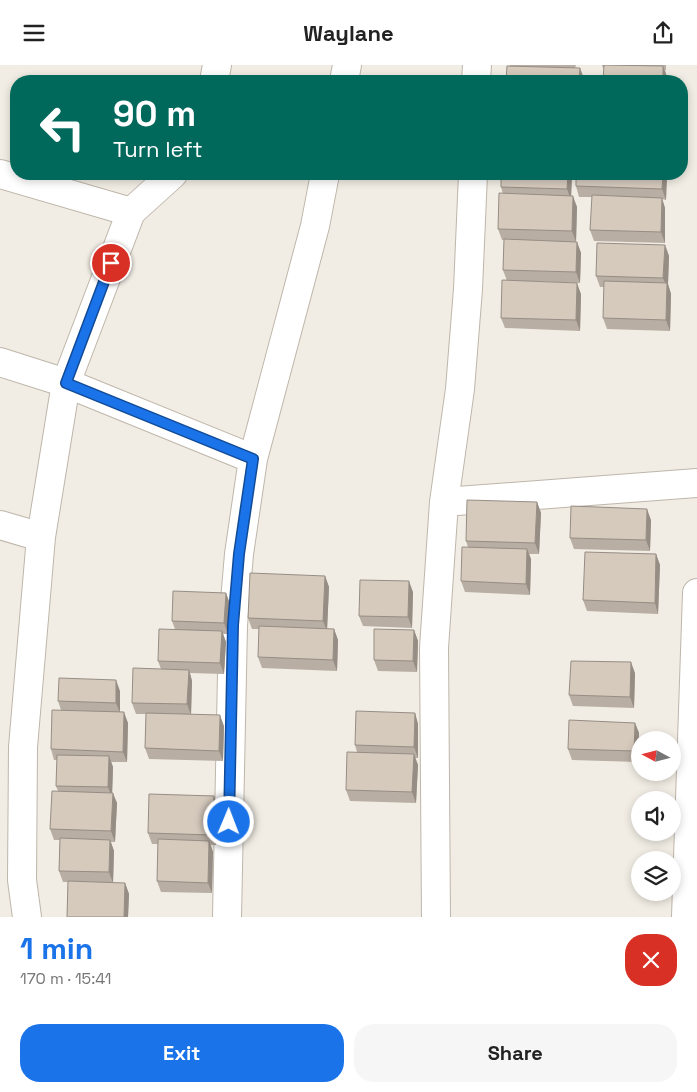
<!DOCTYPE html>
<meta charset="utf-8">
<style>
body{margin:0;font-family:"Space Grotesk",sans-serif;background:#f6f6f6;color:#222;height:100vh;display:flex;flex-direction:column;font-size:19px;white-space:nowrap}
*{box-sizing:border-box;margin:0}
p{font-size:16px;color:#767676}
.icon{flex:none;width:28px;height:28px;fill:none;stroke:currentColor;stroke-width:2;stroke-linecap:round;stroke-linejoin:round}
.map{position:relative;height:852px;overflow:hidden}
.panel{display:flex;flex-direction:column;background:#fff;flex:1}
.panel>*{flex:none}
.guide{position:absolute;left:10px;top:10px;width:678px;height:105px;border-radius:20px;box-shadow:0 2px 8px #0003;background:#00695c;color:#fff;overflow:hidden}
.needle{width:32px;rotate:277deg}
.tools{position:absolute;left:631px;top:666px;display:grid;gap:10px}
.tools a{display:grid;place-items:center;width:50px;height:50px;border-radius:50%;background:#fff;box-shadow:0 2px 8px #0003;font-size:25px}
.pin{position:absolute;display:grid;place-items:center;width:42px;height:42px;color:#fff;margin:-21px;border:2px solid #fff;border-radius:50%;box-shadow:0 1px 5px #0007}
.me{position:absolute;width:55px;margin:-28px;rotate:1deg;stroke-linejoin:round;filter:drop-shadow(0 0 4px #0008)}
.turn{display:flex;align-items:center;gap:18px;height:105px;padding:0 20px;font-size:22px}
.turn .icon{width:65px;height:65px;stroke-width:2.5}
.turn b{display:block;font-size:35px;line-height:42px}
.round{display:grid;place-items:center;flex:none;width:52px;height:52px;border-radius:20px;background:#f6f6f6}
.summary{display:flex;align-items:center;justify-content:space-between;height:85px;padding:0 20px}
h1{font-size:30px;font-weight:700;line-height:38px;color:#1a73e8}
.primary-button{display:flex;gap:10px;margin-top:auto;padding:10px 20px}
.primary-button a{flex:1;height:58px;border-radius:20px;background:#1a73e8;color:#fff;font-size:20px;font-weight:700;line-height:58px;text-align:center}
.primary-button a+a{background:#f6f6f6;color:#222}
header{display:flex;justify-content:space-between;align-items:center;height:65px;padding:0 20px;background:#fff;font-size:22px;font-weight:700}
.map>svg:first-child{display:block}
</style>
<header><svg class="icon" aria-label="menu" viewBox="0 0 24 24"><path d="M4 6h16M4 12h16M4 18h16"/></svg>Waylane<svg class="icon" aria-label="share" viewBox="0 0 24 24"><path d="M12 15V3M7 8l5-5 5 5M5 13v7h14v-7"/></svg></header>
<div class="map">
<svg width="697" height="852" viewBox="0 0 697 852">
<rect width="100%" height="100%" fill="#f1ede4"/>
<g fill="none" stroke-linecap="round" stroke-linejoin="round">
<g stroke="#bfb6aa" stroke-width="30">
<path id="street" d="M 214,16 L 217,0
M 344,16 L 347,0
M 476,16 L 477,0
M 0,109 L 131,147
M 0,297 L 66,318 L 253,394
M 444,437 L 697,418
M 0,460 L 41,472
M 27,852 L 22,815 L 23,682 L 41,472 L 66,318 L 131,147 L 173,109
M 227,852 L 233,560 L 239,489 L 253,394 L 315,161 L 325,109
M 436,852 L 434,583 L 444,437 L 460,324 L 468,224 L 473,109
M 686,852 L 697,528"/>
</g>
<use href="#street" stroke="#fff" stroke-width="28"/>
</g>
<path fill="#b8aea3" d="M 510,0 L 576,0 L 575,3 L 580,3 L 584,14 L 584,16 L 506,16 Z
M 602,0 L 666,0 L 666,5 L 665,5 L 667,12 L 603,3 Z
M 572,109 L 571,131 L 577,142 L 576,177 L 577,177 L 581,188 L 580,218 L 528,216 L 581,229 L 580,266 L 505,263 L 501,253 L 507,216 L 503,205 L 504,175 L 502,175 L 498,164 L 503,129 L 501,122 Z
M 667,109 L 666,135 L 662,134 L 665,143 L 665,178 L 594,176 L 590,165 L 592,132 L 579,132 L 576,121 Z
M 665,180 L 669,191 L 668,219 L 671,229 L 670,266 L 607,264 L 603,253 L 604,222 L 600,222 L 596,211 Z
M 537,437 L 541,448 L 539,489 L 529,489 L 531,494 L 530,530 L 465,527 L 461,516 L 468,482 L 466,476 Z
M 651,455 L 650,486 L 574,484 L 570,473 Z
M 656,489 L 660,500 L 658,549 L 587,546 L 583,535 Z
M 325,511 L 329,522 L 327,564 L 334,564 L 338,575 L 337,606 L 262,603 L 258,592 L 259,564 L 252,564 L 248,553 Z
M 413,527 L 412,563 L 363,561 L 359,551 Z
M 226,528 L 230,539 L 228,569 L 223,569 L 226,577 L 224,609 L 190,608 L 192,616 L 191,649 L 224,661 L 223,696 L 149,694 L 145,683 L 146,649 L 136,649 L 132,638 L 161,604 L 158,596 L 175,564 L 172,556 Z
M 414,565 L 418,576 L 417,607 L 378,606 L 374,595 Z
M 635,608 L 634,643 L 573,641 L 569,630 Z
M 120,626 L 120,647 L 128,658 L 127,697 L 111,697 L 113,702 L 112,728 L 117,738 L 115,777 L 111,777 L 114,786 L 113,818 L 125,818 L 129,829 L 128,852 L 67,852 L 68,817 L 63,817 L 59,806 L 60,775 L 54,775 L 50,764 L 58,726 L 56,721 L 57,695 L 54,695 L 51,684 L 61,645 L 58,636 Z
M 415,648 L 418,659 L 418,693 L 415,693 L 418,700 L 416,738 L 350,736 L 346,725 L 357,687 L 355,680 Z
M 635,658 L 639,668 L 638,697 L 572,695 L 568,684 Z
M 214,731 L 217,742 L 216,780 L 211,780 L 213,787 L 212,828 L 161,827 L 157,816 L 158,779 L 152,779 L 148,768 Z"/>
<path fill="#968d84" d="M 663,1 L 667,12 L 667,16 L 663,16 Z
M 580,3 L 584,14 L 584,16 L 579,16 Z
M 568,109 L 572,109 L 571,135 L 567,124 Z
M 663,109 L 667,109 L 666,135 L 662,124 Z
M 573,131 L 577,142 L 576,177 L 572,166 Z
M 662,133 L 665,143 L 665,178 L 661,167 Z
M 577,177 L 581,188 L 580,218 L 576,207 Z
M 665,180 L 669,191 L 668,219 L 671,229 L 670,266 L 666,255 L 667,222 L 663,213 Z
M 577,218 L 581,229 L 580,266 L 576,255 Z
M 537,437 L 541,448 L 539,489 L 535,478 Z
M 647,444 L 651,455 L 650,486 L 646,475 Z
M 527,484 L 531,494 L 530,530 L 526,519 Z
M 656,489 L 660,500 L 658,549 L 655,538 Z
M 325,511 L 329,522 L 327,566 L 323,556 Z
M 409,516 L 413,527 L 412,563 L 408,552 Z
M 226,528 L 230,539 L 228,569 L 224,558 Z
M 334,564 L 338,575 L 337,606 L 333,595 Z
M 414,565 L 418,576 L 417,607 L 413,596 Z
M 222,566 L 226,577 L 224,609 L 220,598 Z
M 631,597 L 635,608 L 634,643 L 630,632 Z
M 189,605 L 192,616 L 191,650 L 187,639 Z
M 116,615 L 120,626 L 120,648 L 116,638 Z
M 124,647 L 128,658 L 127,697 L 123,687 Z
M 415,648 L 418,659 L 418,693 L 414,682 Z
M 220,650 L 224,661 L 223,696 L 219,686 Z
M 635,658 L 639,668 L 638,697 L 634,686 Z
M 414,689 L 418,700 L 416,738 L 412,727 Z
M 109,691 L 113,702 L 112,733 L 108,722 Z
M 113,728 L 117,738 L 115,777 L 111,766 Z
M 214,731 L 217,742 L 216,780 L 212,770 Z
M 110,775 L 114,786 L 113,818 L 109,807 Z
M 209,776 L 213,787 L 212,828 L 208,818 Z
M 125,818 L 129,829 L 128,852 L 124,852 Z"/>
<path fill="#d6cabd" stroke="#968d84" d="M 604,0 L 663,1 L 663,16 L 603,16 Z
M 507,1 L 580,3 L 579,16 L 506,16 Z
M 501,109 L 568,109 L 567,124 L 501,122 Z
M 576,109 L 663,109 L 662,124 L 576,121 Z
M 499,128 L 573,131 L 572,166 L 498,164 Z
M 592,130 L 662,133 L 661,167 L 590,165 Z
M 504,174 L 577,177 L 576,207 L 503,205 Z
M 597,178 L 665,180 L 663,213 L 596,211 Z
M 502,215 L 577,218 L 576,255 L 501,253 Z
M 604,216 L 667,218 L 666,255 L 603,253 Z
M 467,435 L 537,437 L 535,478 L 466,476 Z
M 571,441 L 647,444 L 646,475 L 570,473 Z
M 462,482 L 527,484 L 526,519 L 461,516 Z
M 585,487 L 656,489 L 655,538 L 583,535 Z
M 250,508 L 325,511 L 323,556 L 248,553 Z
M 360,515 L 409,516 L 408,552 L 359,551 Z
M 173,526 L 226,528 L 224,558 L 172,556 Z
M 259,561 L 334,564 L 333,595 L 258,592 Z
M 159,564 L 222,566 L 220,598 L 158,596 Z
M 374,564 L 414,565 L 413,596 L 374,595 Z
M 571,596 L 631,597 L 630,632 L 569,630 Z
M 133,603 L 189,605 L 187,639 L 132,638 Z
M 59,613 L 116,615 L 116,638 L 58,636 Z
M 52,645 L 124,647 L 123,687 L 51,684 Z
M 356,646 L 415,648 L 414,682 L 355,680 Z
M 146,648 L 220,650 L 219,686 L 145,683 Z
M 569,655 L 635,658 L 634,686 L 568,684 Z
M 347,687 L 414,689 L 412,727 L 346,725 Z
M 57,690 L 109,691 L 108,722 L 56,721 Z
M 52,726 L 113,728 L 111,766 L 50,764 Z
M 149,729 L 214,731 L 212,770 L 148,768 Z
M 60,773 L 110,775 L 109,807 L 59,806 Z
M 158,774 L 209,776 L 208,818 L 157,816 Z
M 68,816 L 125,818 L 124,852 L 67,852 Z"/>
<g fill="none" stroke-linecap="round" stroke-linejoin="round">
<g stroke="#114b97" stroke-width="12">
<path id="route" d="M 111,198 L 66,318 L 253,394 L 239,489 L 233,560 L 229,757"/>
</g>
<use href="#route" stroke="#1a73e8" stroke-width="9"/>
</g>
</svg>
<div class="tools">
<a><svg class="needle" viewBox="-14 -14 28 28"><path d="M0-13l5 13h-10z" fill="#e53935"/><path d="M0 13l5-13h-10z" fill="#767676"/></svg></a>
<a><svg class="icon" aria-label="sound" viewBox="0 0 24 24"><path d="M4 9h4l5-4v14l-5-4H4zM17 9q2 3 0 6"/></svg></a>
<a><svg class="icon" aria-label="layers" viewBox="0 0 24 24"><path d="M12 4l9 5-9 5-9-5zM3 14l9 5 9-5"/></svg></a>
</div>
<div class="pin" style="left:111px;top:198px;background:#d93025"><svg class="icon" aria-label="arrive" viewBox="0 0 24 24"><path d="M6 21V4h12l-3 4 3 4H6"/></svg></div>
<svg class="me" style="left:229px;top:757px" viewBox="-20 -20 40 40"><circle r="17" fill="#1a73e8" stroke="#fff" stroke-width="3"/><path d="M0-11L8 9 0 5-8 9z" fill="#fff"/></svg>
<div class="guide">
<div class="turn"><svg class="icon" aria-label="left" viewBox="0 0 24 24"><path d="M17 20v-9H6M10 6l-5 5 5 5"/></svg><div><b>90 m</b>Turn left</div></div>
</div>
</div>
<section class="panel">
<div class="summary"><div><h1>1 min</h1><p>170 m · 15:41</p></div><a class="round" style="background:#d93025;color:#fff"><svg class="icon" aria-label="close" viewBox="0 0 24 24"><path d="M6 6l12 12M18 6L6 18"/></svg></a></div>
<div class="primary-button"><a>Exit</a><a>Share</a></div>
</section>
